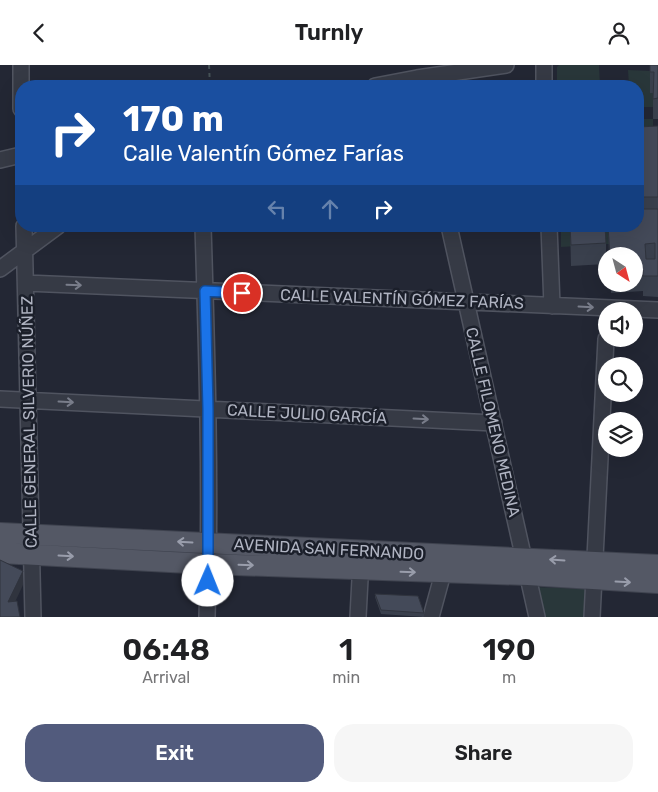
<!DOCTYPE html>
<meta charset="utf-8">
<style>
body{margin:0;font-family:Rubik,sans-serif;background:#f6f6f6;color:#202124;height:100vh;display:flex;flex-direction:column;font-size:19px;white-space:nowrap}
*{box-sizing:border-box;margin:0}
p{font-size:16px;color:#757577}
.icon{flex:none;width:28px;height:28px;fill:none;stroke:currentColor;stroke-width:2;stroke-linecap:round;stroke-linejoin:round}
.map{position:relative;height:552px;overflow:hidden}
.side{display:flex;flex-direction:column;background:#fff;flex:1}
.side>*{flex:none}
.banner{position:absolute;left:15px;top:15px;width:629px;height:152px;border-radius:20px;box-shadow:0 5px 20px #0002;background:#1a4fa0;color:#fff;overflow:hidden}
.needle{width:32px;rotate:144deg}
.tools{position:absolute;left:598px;top:182px;display:grid;gap:10px}
.tools a{display:grid;place-items:center;width:45px;height:45px;border-radius:50%;background:#fff;box-shadow:0 5px 20px #0002;font-size:25px}
.pin{position:absolute;display:grid;place-items:center;width:42px;height:42px;color:#fff;margin:-21px;border:2px solid #fff;border-radius:50%;box-shadow:0 1px 5px #0007}
.me{position:absolute;width:55px;margin:-28px;rotate:1deg;stroke-linejoin:round;filter:drop-shadow(0 0 4px #0008)}
.turn{display:flex;align-items:center;gap:18px;height:105px;padding:0 25px;font-size:22px}
.turn .icon{width:65px;height:65px;stroke-width:2.5}
.turn b{display:block;font-size:35px;line-height:42px}
.lanes{display:flex;align-items:center;height:48px;padding:0 25px;background:#0003;justify-content:center;gap:25px;direction:ltr}
.lanes .off{opacity:.35}
.eta{display:flex;justify-content:space-evenly;align-items:center;height:85px;text-align:center}
.eta b{font-size:30px;font-weight:600;line-height:35px}
.primary-button{display:flex;gap:10px;margin-top:auto;padding:10px 25px}
.primary-button a{flex:1;height:58px;border-radius:20px;background:#525b7d;color:#fff;font-size:20px;font-weight:600;line-height:58px;text-align:center}
.primary-button a+a{background:#f6f6f6;color:#202124}
header{display:flex;justify-content:space-between;align-items:center;height:65px;padding:0 25px;background:#fff;font-size:22px;font-weight:600}
.map>svg:first-child{display:block}
</style>
<header><svg class="icon" aria-label="back" viewBox="0 0 24 24"><path d="M15 5l-7 7 7 7"/></svg>Turnly<svg class="icon" aria-label="person" viewBox="0 0 24 24"><circle cx="12" cy="8" r="4"/><path d="M4 21q1-7 8-7t8 7"/></svg></header>
<div class="map">
<svg width="658" height="552" viewBox="0 0 658 552">
<rect width="100%" height="100%" fill="#232734"/>
<path fill="#29373a" d="M 559,0 L 599,0 L 600,21 L 557,21 L 557,2 Z
M 628,5 L 650,6 L 650,28 L 654,28 L 653,42 L 638,42 L 638,21 L 629,21 Z
M 638,54 L 653,54 L 653,75 L 638,75 Z
M 638,153 L 642,153 L 641,177 L 561,182 L 561,165 L 604,165 L 604,161 L 638,161 Z
M 533,522 L 587,524 L 587,552 L 540,552 Z"/>
<g fill="none" stroke-linecap="round" stroke-linejoin="round">
<g stroke="#505460" stroke-width="18">
<path id="minor" d="M 21,0 L 21,44
M 544,0 L 544,21
M 375,21 L 417,13 L 506,0
M 0,95 L 21,90
M 24,161 L 33,552
M 203,161 C 207,291 211,422 207,552
M 449,161 L 537,552
M 549,161 L 552,241
M 0,204 L 58,161
M 26,218 L 658,245
M 0,334 L 494,358
M 358,552 L 361,495
M 431,552 L 443,508
M 592,552 L 606,274"/>
</g>
<g stroke="#3f434f" stroke-width="22">
<path id="major" d="M 0,468 L 658,500
M 0,488 L 208,499 L 528,510 L 658,518"/>
</g>
<path stroke="#465257" stroke-width="2" stroke-dasharray="4 4" stroke-linecap="butt" d="M 209,0 L 210,21"/>
<use href="#minor" stroke="#363a45" stroke-width="15"/>
<use href="#major" stroke="#545865" stroke-width="20"/>
</g>
<path fill="#3a404d" d="M 650,0 L 658,0 L 658,54 L 653,54 L 653,28 L 650,28 Z
M 658,61 L 658,232 L 643,231 L 643,226 L 611,228 L 611,219 L 634,219 L 634,191 L 609,191 L 608,161 L 641,157 L 641,153 L 638,153 L 638,62 Z
M 570,161 L 606,178 L 606,199 L 571,201 Z
M 375,529 L 424,548 L 424,552 L 381,549 L 375,532 Z"/>
<path fill="#30343e" d="M 23,506 L 23,520 L 8,552 L 8,537 Z"/>
<path fill="#444a59" stroke="#30343e" fill-rule="evenodd" d="M 650,0 L 658,0 L 658,33 L 653,34 L 654,7 L 650,7 Z
M 658,61 L 658,132 L 638,132 L 638,62 Z
M 641,144 L 658,144 L 658,211 L 643,211 L 643,205 L 634,206 L 634,191 L 610,191 L 608,161 L 638,161 L 638,157 L 641,157 ZM 655,178 L 655,194 L 646,194 L 645,179 Z
M 570,161 L 605,161 L 606,178 L 571,180 Z
M 0,495 L 23,506 L 8,537 L 17,536 L 20,552 L 0,552 Z
M 375,529 L 418,531 L 424,548 L 381,545 Z"/>
<defs><path id="oneway-shaft" d="M-6 0H5M1.5-3L5.5 0L1.5 3" fill="none" stroke-width="1.6" stroke-linecap="round" stroke-linejoin="round" transform="scale(1.25)"/></defs>
<g stroke="#797d8a">
<use href="#oneway-shaft" transform="translate(74 220) rotate(2)"/>
<use href="#oneway-shaft" transform="translate(586 242) rotate(3)"/>
<use href="#oneway-shaft" transform="translate(66 337) rotate(3)"/>
<use href="#oneway-shaft" transform="translate(421 354) rotate(3)"/>
</g>
<g stroke="#999dab">
<use href="#oneway-shaft" transform="translate(185 477) rotate(-177)"/>
<use href="#oneway-shaft" transform="translate(66 491) rotate(3)"/>
<use href="#oneway-shaft" transform="translate(557 495) rotate(-176)"/>
<use href="#oneway-shaft" transform="translate(246 500) rotate(2)"/>
<use href="#oneway-shaft" transform="translate(408 507) rotate(2)"/>
<use href="#oneway-shaft" transform="translate(623 517) rotate(3)"/>
</g>
<g fill="none" stroke-linecap="round" stroke-linejoin="round">
<g stroke="#114b97" stroke-width="12">
<path id="route" d="M 208,516 L 208,344 L 205,226 L 242,228"/>
</g>
<use href="#route" stroke="#1a73e8" stroke-width="9"/>
</g>
<g text-anchor="middle" dominant-baseline="central" stroke-width="5" stroke-linejoin="round" paint-order="stroke">
<g font-size="16" fill="#b0b4c2" stroke="#1b1f2a">
<text transform="translate(402 234) rotate(2)">CALLE VALENTÍN GÓMEZ FARÍAS</text>
<text transform="translate(307 349) rotate(3)">CALLE JULIO GARCÍA</text>
<text transform="translate(29 357) rotate(-91)">CALLE GENERAL SILVERIO NÚÑEZ</text>
<text transform="translate(493 357) rotate(77)">CALLE FILOMENO MEDINA</text>
<text transform="translate(329 484) rotate(3)">AVENIDA SAN FERNANDO</text>
</g>
</g>
</svg>
<div class="tools">
<a><svg class="needle" viewBox="-14 -14 28 28"><path d="M0-13l5 13h-10z" fill="#e53935"/><path d="M0 13l5-13h-10z" fill="#757577"/></svg></a>
<a><svg class="icon" aria-label="sound" viewBox="0 0 24 24"><path d="M4 9h4l5-4v14l-5-4H4zM17 9q2 3 0 6"/></svg></a>
<a><svg class="icon" aria-label="search" viewBox="0 0 24 24"><circle cx="10" cy="10" r="6"/><path d="M15 15l6 6"/></svg></a>
<a><svg class="icon" aria-label="layers" viewBox="0 0 24 24"><path d="M12 4l9 5-9 5-9-5zM3 14l9 5 9-5"/></svg></a>
</div>
<div class="pin" style="left:242px;top:228px;background:#d93025"><svg class="icon" aria-label="arrive" viewBox="0 0 24 24"><path d="M6 21V4h12l-3 4 3 4H6"/></svg></div>
<svg class="me" style="left:208px;top:516px" viewBox="-20 -20 40 40"><circle r="19" fill="#fff"/><path d="M0-13L10 11 0 6-10 11z" fill="#1a73e8"/></svg>
<div class="banner">
<div class="turn"><svg class="icon" aria-label="right" viewBox="0 0 24 24"><path d="M7 20v-9h11M14 6l5 5-5 5"/></svg><div><b>170 m</b>Calle Valentín Gómez Farías</div></div>
<div class="lanes"><svg class="icon off" aria-label="left" viewBox="0 0 24 24"><path d="M17 20v-9H6M10 6l-5 5 5 5"/></svg><svg class="icon off" aria-label="ahead" viewBox="0 0 24 24"><path d="M12 20V5M6 11l6-6 6 6"/></svg><svg class="icon" aria-label="right" viewBox="0 0 24 24"><path d="M7 20v-9h11M14 6l5 5-5 5"/></svg></div>
</div>
</div>
<section class="side">
<div class="eta">
<div><b>06:48</b><p>Arrival</p></div>
<div><b>1</b><p>min</p></div>
<div><b>190</b><p>m</p></div>
</div>
<div class="primary-button"><a>Exit</a><a>Share</a></div>
</section>
